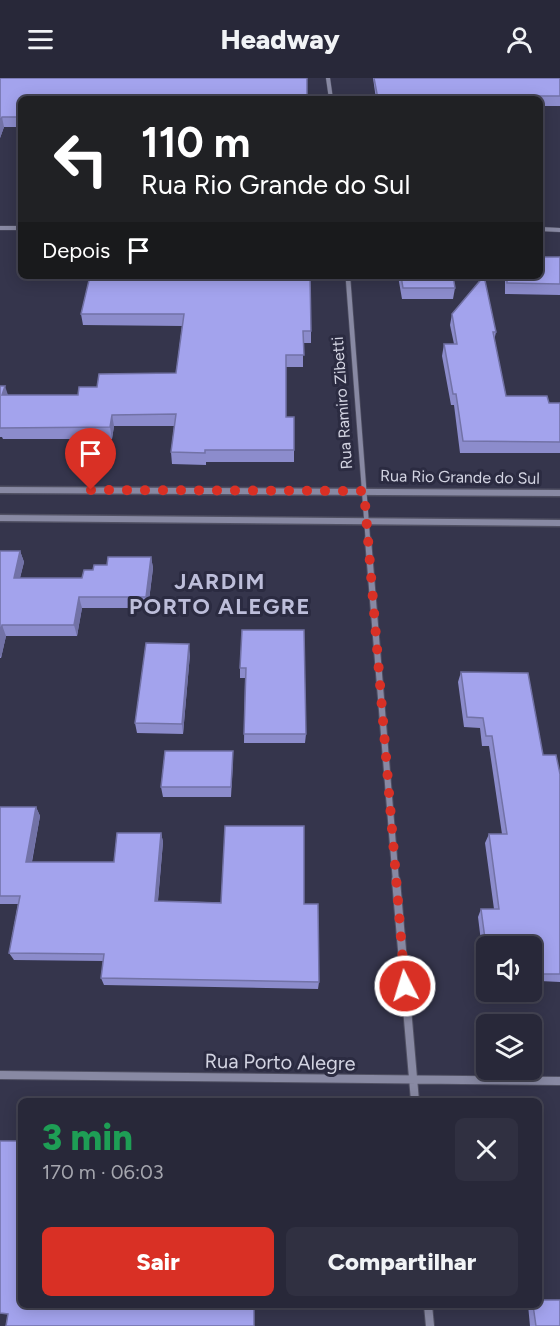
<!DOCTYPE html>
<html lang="pt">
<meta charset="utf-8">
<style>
body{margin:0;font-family:Figtree,sans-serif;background:#303041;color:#f1f3f6;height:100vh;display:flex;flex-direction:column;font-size:22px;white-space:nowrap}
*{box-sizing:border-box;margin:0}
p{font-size:20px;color:#a5a6ae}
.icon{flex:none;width:33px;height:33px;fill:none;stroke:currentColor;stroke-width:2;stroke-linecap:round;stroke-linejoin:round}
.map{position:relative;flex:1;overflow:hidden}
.side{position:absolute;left:18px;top:1020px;width:524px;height:210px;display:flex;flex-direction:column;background:#282839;border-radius:9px;box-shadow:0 3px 15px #0003,0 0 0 2px #444453}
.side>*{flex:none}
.top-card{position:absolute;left:18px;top:18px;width:525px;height:183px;border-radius:9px;box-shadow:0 3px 15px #0003,0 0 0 2px #444453;background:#202124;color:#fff;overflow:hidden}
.controls{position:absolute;left:476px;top:858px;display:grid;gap:12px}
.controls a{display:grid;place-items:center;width:66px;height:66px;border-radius:9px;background:#282839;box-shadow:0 3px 15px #0003,0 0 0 2px #444453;font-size:30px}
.pin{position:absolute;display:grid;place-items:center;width:51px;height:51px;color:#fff;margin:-62px -26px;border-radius:50% 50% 50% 0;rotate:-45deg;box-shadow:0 0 6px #0007}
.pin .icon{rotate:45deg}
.me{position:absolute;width:66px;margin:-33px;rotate:355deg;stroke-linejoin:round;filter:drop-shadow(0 0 4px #0008)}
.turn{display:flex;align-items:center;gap:21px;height:126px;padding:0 24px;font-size:27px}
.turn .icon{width:78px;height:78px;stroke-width:2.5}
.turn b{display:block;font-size:42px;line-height:51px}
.then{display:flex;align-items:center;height:57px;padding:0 24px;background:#0003;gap:12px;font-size:22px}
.round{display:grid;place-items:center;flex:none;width:63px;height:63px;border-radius:9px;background:#303041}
.headline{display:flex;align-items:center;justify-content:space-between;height:102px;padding:0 24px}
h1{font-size:36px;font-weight:800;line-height:45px;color:#1e9e55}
.button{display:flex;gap:12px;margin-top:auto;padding:12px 24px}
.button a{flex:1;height:69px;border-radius:9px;background:#d93025;color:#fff;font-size:24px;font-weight:800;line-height:69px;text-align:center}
.button a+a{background:#303041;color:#f1f3f6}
header{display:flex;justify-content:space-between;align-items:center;height:78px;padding:0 24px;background:#282839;font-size:27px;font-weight:800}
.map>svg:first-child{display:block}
</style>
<header><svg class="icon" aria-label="menu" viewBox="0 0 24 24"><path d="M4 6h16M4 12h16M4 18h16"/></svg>Headway<svg class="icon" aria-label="person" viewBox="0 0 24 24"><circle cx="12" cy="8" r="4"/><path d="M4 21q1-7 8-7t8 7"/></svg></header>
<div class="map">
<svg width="560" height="1248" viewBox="0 0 560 1248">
<rect width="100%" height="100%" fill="#35354c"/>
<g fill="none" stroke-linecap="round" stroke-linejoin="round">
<g stroke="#505063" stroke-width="5">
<path id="minor-far3" d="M 328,0 L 331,21
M 0,150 L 21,150
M 540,151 L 560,152
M 348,198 L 348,201"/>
</g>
<g stroke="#505063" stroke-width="6">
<path id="minor-far2" d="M 348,200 L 368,463"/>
</g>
<g stroke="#505063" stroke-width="8">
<path id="minor-far1" d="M 368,461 L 396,804"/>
</g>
<g stroke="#505063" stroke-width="10">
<path id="minor" d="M 396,802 L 415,1023
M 0,997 L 560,1003
M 428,1227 L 430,1248"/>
</g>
<g stroke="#505063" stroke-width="3">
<path id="tertiary" d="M 0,409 L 560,412 L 560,418 L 0,415 Z
M 0,437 L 560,442 L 560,448 L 0,443 Z"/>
</g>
<use href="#minor-far3" stroke="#8889a3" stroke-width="4"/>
<use href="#minor-far2" stroke="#8889a3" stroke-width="4.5"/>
<use href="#minor-far1" stroke="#8889a3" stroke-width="6"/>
<use href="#minor" stroke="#8889a3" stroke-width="8"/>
<use href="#tertiary" fill="#8889a3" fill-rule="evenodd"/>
</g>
<path fill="#8c8ccc" d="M 0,0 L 21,21 L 21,49 L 4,49 L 0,60 Z
M 373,0 L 560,0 L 560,28 L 540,28 L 540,21 L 376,21 Z
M 560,179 L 560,217 L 505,216 L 505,198 L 540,198 Z
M 90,198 L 311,253 L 311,265 L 303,265 L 303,289 L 286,289 L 286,339 L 294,339 L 294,384 L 206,384 L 206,387 L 172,386 L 171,374 L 174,348 L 114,348 L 112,361 L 3,361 L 2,359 L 0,359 L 0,308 L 8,317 L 78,317 L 97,309 L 176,295 L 182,248 L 83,247 L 81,236 Z
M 398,198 L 453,198 L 455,210 L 453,221 L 402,221 Z
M 452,236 L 496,254 L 494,263 L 506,318 L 549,325 L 560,325 L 560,375 L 460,375 L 454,327 L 451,327 L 442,278 L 444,266 L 454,266 L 450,247 Z
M 0,473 L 20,473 L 24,484 L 20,500 L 82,500 L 93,492 L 107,487 L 151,479 L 153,490 L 148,530 L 82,530 L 77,558 L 6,558 L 1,580 L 0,580 Z
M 242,552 L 306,656 L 305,665 L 244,665 L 245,600 L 240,600 L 240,590 Z
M 190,576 L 183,656 L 137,655 L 135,645 Z
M 461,594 L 543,677 L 560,696 L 560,904 L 540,903 L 541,909 L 536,916 L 488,916 L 487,914 L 531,914 L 531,868 L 486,868 L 486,904 L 478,839 L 481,831 L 494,831 L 485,765 L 489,756 L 502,756 L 489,668 L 482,668 L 480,650 L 464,649 L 458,604 Z
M 233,683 L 231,719 L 163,719 L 161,709 Z
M 0,729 L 36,729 L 40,738 L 32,784 L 114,784 L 161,755 L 163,764 L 158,823 L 304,826 L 319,904 L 318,911 L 104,907 L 101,900 L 103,883 L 14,882 L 9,875 L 18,826 L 0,826 Z
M 528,1227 L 538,1227 L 560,1248 L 530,1248 Z"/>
<path fill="#7272a6" d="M 2,39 L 4,49 L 0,60 L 0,44 Z
M 5,308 L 9,320 L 2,317 Z
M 112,337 L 114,348 L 112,361 L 110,349 Z
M 20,473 L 24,484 L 17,511 L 14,500 Z
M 151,479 L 153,490 L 148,530 L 146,519 Z
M 79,519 L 82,530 L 77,558 L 74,547 Z
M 2,547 L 6,558 L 1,580 L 0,577 L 0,556 Z
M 189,566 L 190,576 L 183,656 L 182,646 Z
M 36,729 L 40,738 L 30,793 L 26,784 Z
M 161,755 L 163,764 L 157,832 L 155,823 Z"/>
<path fill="#a3a3ed" stroke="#7272a6" stroke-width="1.5" d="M 0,0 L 307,0 L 307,21 L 21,21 L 21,39 L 2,39 L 0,44 Z
M 374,0 L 560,0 L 560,18 L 503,18 L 504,21 L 378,21 Z
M 540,179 L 560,179 L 560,206 L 507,205 L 507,198 L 540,198 Z
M 90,198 L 310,198 L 311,253 L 303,253 L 304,277 L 286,277 L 286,339 L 294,339 L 294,372 L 205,372 L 205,375 L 171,374 L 176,336 L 112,337 L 110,349 L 0,350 L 0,308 L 5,308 L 2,317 L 78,317 L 79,309 L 97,309 L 99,296 L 176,295 L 184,236 L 81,236 Z
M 401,198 L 453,198 L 455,210 L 403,210 Z
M 484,198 L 496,254 L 493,254 L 506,318 L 547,318 L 549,325 L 560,325 L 560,364 L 463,363 L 456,316 L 453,316 L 444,266 L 457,266 L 452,236 Z
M 0,473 L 20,473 L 14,500 L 82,500 L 84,492 L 93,492 L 94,487 L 107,487 L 108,479 L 151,479 L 146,519 L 79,519 L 74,547 L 2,547 L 0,556 Z
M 242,552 L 304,552 L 306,656 L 244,656 L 246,590 L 240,590 Z
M 146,565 L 189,566 L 182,646 L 135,645 Z
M 461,594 L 528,595 L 543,677 L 556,677 L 560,696 L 560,896 L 539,896 L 541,909 L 531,909 L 531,868 L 486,868 L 481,831 L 499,831 L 489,756 L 507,756 L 492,658 L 486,658 L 483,640 L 467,639 Z
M 165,673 L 233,673 L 231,709 L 161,709 Z
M 0,729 L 36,729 L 26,784 L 114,784 L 117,755 L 161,755 L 155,823 L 221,825 L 225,748 L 304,748 L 304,826 L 318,826 L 319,904 L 101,900 L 104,876 L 9,875 L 20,818 L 0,818 Z
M 0,1063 L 21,1063 L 21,1227 L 254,1227 L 254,1248 L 6,1248 L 8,1236 L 0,1235 Z
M 538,1222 L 560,1222 L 560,1248 L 536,1248 L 533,1227 L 538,1227 Z"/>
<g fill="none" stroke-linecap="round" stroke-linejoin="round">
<path stroke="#d93025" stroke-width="10" stroke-dasharray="0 18" d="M 91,412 L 364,413 L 405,908"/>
</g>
<g text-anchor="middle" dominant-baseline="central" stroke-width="6" stroke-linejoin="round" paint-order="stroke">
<g font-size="16" fill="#d3d4e2" stroke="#2b2b41">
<text transform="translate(342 325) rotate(-94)">Rua Ramiro Zibetti</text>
<text transform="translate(460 399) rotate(1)">Rua Rio Grande do Sul</text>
</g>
<g font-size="20" fill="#d3d4e2" stroke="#2b2b41">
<text transform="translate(280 984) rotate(1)">Rua Porto Alegre</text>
</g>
<g font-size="22" font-weight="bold" letter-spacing="1.5" fill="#bdbeda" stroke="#2b2b41">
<text x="220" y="503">JARDIM<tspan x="220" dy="25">PORTO ALEGRE</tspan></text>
</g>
</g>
</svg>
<div class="controls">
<a><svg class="icon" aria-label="sound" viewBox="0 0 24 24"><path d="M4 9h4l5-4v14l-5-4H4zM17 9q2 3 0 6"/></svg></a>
<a><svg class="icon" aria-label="layers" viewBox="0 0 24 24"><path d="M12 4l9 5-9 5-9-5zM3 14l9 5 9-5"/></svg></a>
</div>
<div class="pin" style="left:91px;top:412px;background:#d93025"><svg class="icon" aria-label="arrive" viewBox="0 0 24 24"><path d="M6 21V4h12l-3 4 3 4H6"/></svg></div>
<svg class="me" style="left:405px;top:908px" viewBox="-20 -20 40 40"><circle r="17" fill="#d93025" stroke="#fff" stroke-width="3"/><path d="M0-11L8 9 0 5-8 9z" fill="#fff"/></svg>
<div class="top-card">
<div class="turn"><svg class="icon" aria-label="left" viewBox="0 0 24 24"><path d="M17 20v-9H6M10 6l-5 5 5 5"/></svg><div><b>110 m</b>Rua Rio Grande do Sul</div></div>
<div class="then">Depois<svg class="icon" aria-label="arrive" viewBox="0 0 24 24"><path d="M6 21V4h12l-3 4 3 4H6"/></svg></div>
</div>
<section class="side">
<div class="headline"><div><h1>3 min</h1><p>170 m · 06:03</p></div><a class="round"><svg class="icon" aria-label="close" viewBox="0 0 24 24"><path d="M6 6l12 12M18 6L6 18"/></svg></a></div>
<div class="button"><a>Sair</a><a>Compartilhar</a></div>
</section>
</div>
